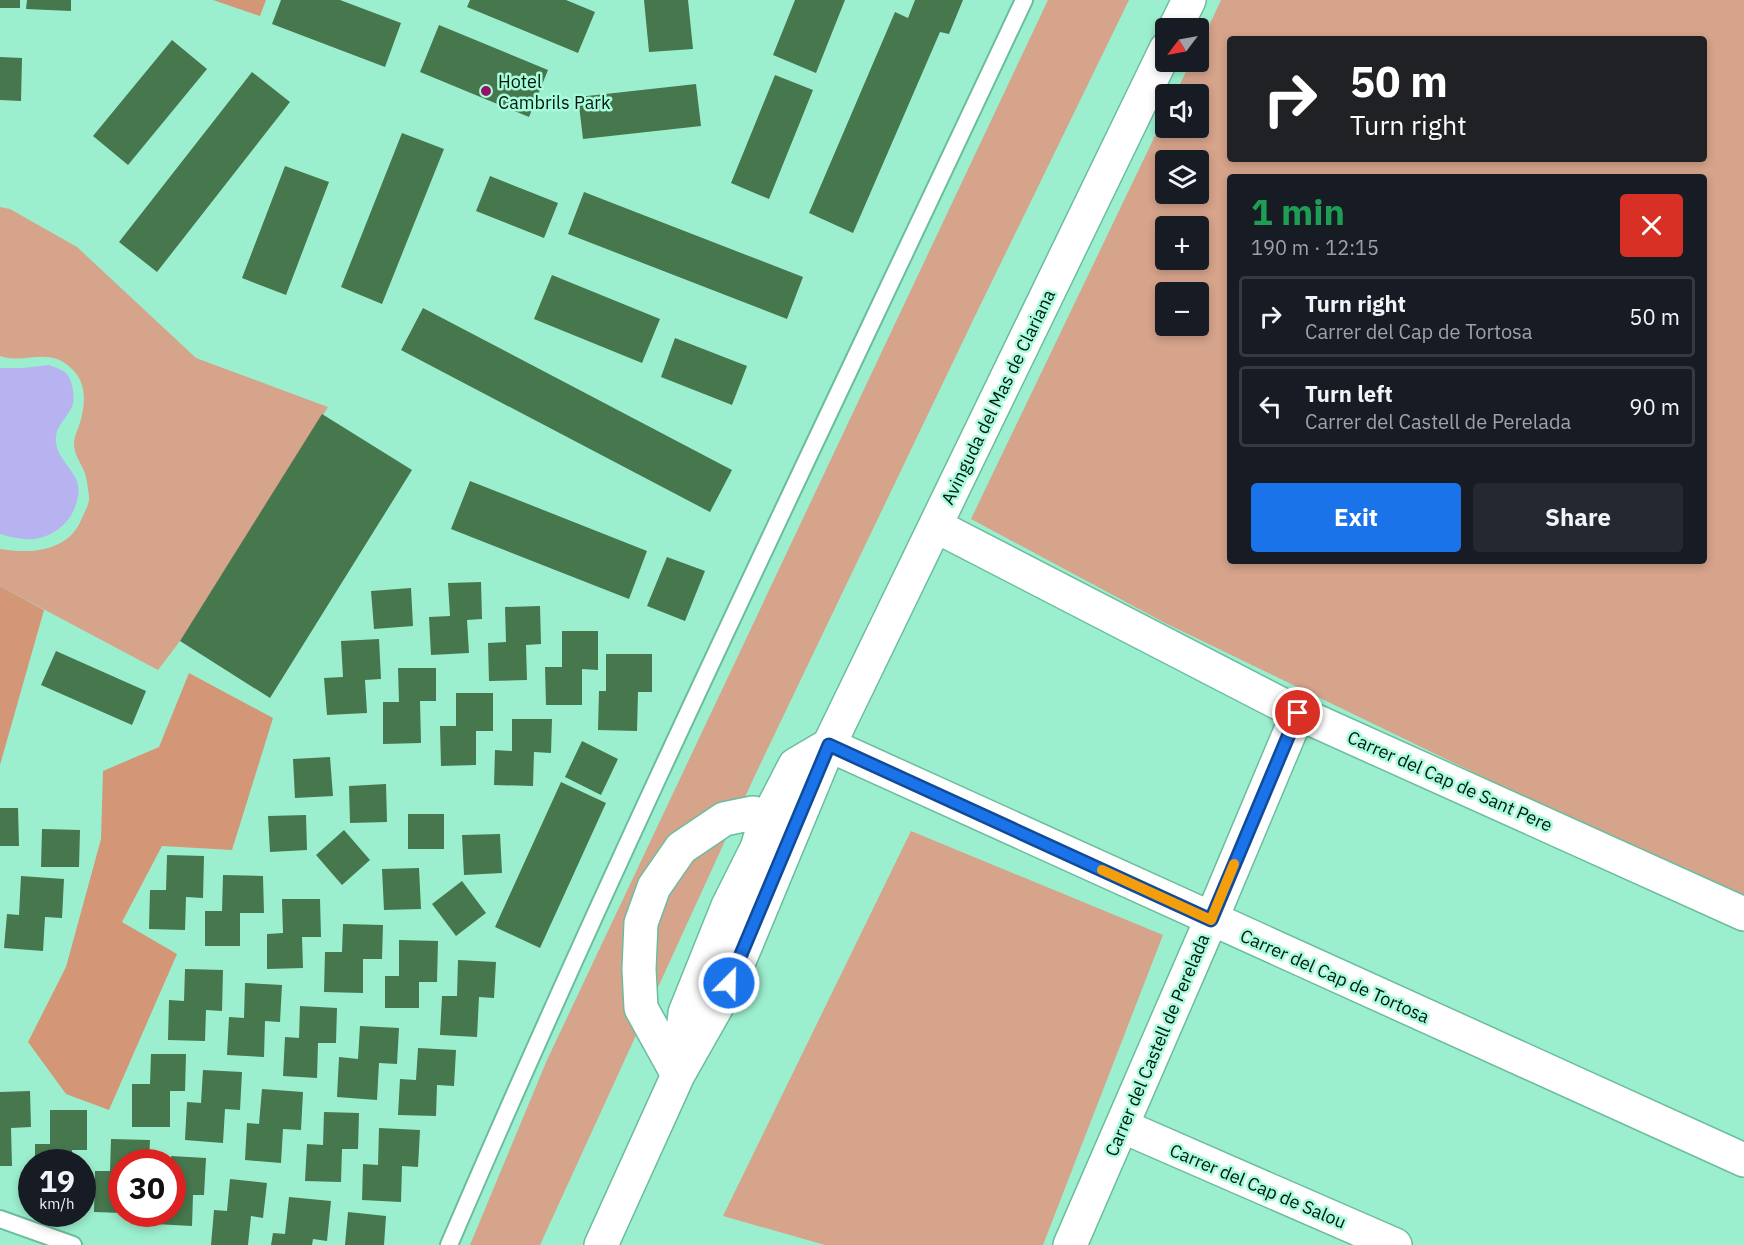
<!DOCTYPE html>
<meta charset="utf-8">
<style>
body{margin:0;font-family:"IBM Plex Sans",sans-serif;background:#242831;color:#f1f3f6;height:100vh;display:flex;flex-direction:column;font-size:22px;white-space:nowrap}
*{box-sizing:border-box;margin:0}
p{font-size:20px;color:#9ea1a6}
.icon{flex:none;width:33px;height:33px;fill:none;stroke:currentColor;stroke-width:2;stroke-linecap:round;stroke-linejoin:round}
.map{position:relative;flex:1;overflow:hidden}
.sheet{position:absolute;left:1227px;top:174px;width:480px;height:390px;display:flex;flex-direction:column;background:#171b24;border-radius:6px;box-shadow:0 3px 9px #0003}
.sheet>*{flex:none}
.banner{position:absolute;left:1227px;top:36px;width:480px;height:126px;border-radius:6px;box-shadow:0 3px 9px #0003;background:#202124;color:#fff;overflow:hidden}
.needle{width:39px;rotate:238deg}
.buttons{position:absolute;left:1155px;top:18px;display:grid;gap:12px}
.buttons a{display:grid;place-items:center;width:54px;height:54px;border-radius:6px;background:#171b24;box-shadow:0 3px 9px #0003;font-size:30px}
.speed{position:absolute;left:18px;top:1149px;display:flex;gap:12px;font-size:30px;font-weight:700;text-align:center}
.speed>*{display:grid;place-content:center;width:78px;height:78px;border-radius:50%;background:#171b24;box-shadow:0 3px 9px #0003;line-height:1}
.speed small{font-size:15px;font-weight:400}
.speed .limit{border:9px solid #d22;background:#fff;color:#111}
.pin{position:absolute;display:grid;place-items:center;width:51px;height:51px;color:#fff;margin:-26px;border:3px solid #fff;border-radius:50%;box-shadow:0 2px 6px #0007}
.me{position:absolute;width:66px;margin:-33px;rotate:23deg;stroke-linejoin:round;filter:drop-shadow(0 0 4px #0008)}
.turn{display:flex;align-items:center;gap:21px;height:126px;padding:0 24px;font-size:27px}
.turn .icon{width:78px;height:78px;stroke-width:2.5}
.turn b{display:block;font-size:42px;line-height:51px}
.round{display:grid;place-items:center;flex:none;width:63px;height:63px;border-radius:6px;background:#242831}
.summary{display:flex;align-items:center;justify-content:space-between;height:102px;padding:0 24px}
h1{font-size:36px;font-weight:700;line-height:45px;color:#1e9e55}
.primary-button{display:flex;gap:12px;margin-top:auto;padding:12px 24px}
.primary-button a{flex:1;height:69px;border-radius:6px;background:#1a73e8;color:#fff;font-size:24px;font-weight:700;line-height:69px;text-align:center}
.primary-button a+a{background:#242831;color:#f1f3f6}
ul{padding:0;list-style:none}
li{display:flex;align-items:center;gap:18px;height:81px;margin:0 12px 9px;padding:0 12px;border:3px solid #363941;border-radius:6px}
li div{flex:1}
li b{display:block;font-size:22px}
li em{font-style:normal}
.map>svg:first-child{display:block}
</style>
<div class="map">
<svg width="1744" height="1245" viewBox="0 0 1744 1245">
<rect width="100%" height="100%" fill="#9cefce"/>
<path fill="#d6a38b" fill-rule="evenodd" d="M 1048,0 L 1129,0 L 976,314 L 757,771 L 540,1245 L 470,1245 L 547,1060 Z
M 1221,0 L 1744,0 L 1744,899 L 1512,791 L 1165,623 L 971,519 L 1165,115 L 1166,128 L 1198,128 L 1198,94 L 1175,94 L 1191,62 L 1198,62 L 1199,47 ZM 1230,39 L 1704,39 L 1704,159 L 1230,159 ZM 1166,160 L 1198,160 L 1198,194 L 1166,194 ZM 1230,177 L 1704,177 L 1704,561 L 1230,561 ZM 1166,226 L 1198,226 L 1198,260 L 1166,260 ZM 1166,292 L 1198,292 L 1198,326 L 1166,326 Z
M 0,207 L 10,209 L 77,247 L 196,358 L 328,407 L 180,641 L 158,670 L 0,586 L 0,549 C 31,554 69,552 82,518 C 85,511 90,503 89,496 C 88,489 87,480 85,473 C 81,463 74,455 74,443 C 74,438 77,431 79,426 C 85,407 88,385 73,370 C 49,345 27,365 0,356 Z
M 911,831 L 1163,935 L 1043,1245 L 825,1245 L 723,1216 Z"/>
<path fill="#d39677" d="M 213,0 L 266,0 L 260,16 Z
M 0,586 L 44,610 L 0,765 Z
M 189,673 L 273,718 L 232,850 L 162,846 L 122,922 L 177,954 L 109,1110 L 66,1094 L 28,1042 L 66,967 L 101,839 L 103,771 L 159,747 Z"/>
<path fill="#b7b3f0" d="M 49,365 C 53,367 62,369 66,373 C 72,379 75,395 73,404 C 70,415 57,424 56,436 C 54,453 68,464 75,477 C 80,485 79,496 76,504 C 70,526 46,542 23,539 C 15,538 7,536 0,534 L 0,368 L 23,368 Z"/>
<path fill="#46774d" d="M 0,0 L 20,0 L 20,8 L 0,8 Z
M 27,0 L 71,0 L 71,11 L 26,9 Z
M 281,0 L 340,0 L 401,23 L 385,67 L 272,24 Z
M 470,0 L 566,0 L 595,12 L 578,53 L 467,7 Z
M 644,0 L 688,0 L 693,49 L 649,52 Z
M 795,0 L 845,0 L 816,73 L 773,55 Z
M 915,0 L 963,0 L 949,34 L 940,32 L 853,233 L 809,213 L 895,12 L 908,18 Z
M 439,25 L 548,70 L 529,117 L 420,72 Z
M 172,40 L 207,69 L 128,165 L 93,136 Z
M 0,57 L 22,58 L 21,101 L 0,100 Z
M 252,72 L 290,102 L 157,272 L 119,242 Z
M 775,75 L 813,90 L 769,199 L 731,183 Z
M 696,84 L 701,126 L 583,139 L 578,97 Z
M 402,133 L 444,149 L 382,304 L 341,287 Z
M 285,166 L 329,182 L 286,295 L 242,278 Z
M 490,176 L 558,203 L 544,238 L 476,211 Z
M 584,192 L 803,277 L 787,319 L 568,234 Z
M 552,275 L 660,319 L 642,363 L 534,319 Z
M 423,308 L 732,470 L 710,512 L 401,350 Z
M 675,338 L 747,366 L 732,405 L 661,377 Z
M 322,414 L 412,470 L 270,698 L 180,641 Z
M 470,481 L 647,551 L 629,599 L 451,529 Z
M 667,557 L 705,571 L 685,621 L 647,606 Z
M 481,582 L 482,619 L 467,620 L 469,653 L 431,655 L 429,617 L 450,616 L 448,583 Z
M 411,588 L 413,626 L 374,629 L 371,591 Z
M 540,606 L 541,644 L 526,645 L 527,680 L 489,681 L 488,643 L 506,642 L 505,607 Z
M 562,631 L 598,631 L 598,670 L 582,669 L 582,705 L 546,705 L 545,667 L 562,667 Z
M 379,639 L 381,679 L 365,680 L 367,713 L 327,715 L 324,678 L 343,677 L 341,641 Z
M 56,651 L 146,691 L 132,725 L 41,685 Z
M 606,654 L 652,654 L 652,692 L 638,692 L 637,731 L 598,730 L 599,691 L 606,691 Z
M 398,668 L 436,668 L 436,701 L 420,701 L 421,743 L 383,744 L 383,702 L 399,702 Z
M 456,693 L 493,693 L 493,731 L 476,731 L 476,765 L 441,766 L 440,726 L 456,726 Z
M 512,719 L 552,719 L 551,753 L 534,752 L 533,786 L 494,785 L 495,750 L 512,751 Z
M 582,741 L 618,759 L 601,795 L 565,777 Z
M 330,757 L 333,796 L 295,798 L 293,759 Z
M 561,782 L 606,803 L 540,948 L 495,927 Z
M 386,784 L 387,822 L 350,823 L 349,786 Z
M 0,808 L 18,808 L 19,846 L 0,846 Z
M 408,814 L 444,814 L 444,849 L 408,849 Z
M 306,815 L 307,850 L 270,852 L 268,816 Z
M 42,829 L 80,830 L 79,867 L 41,867 Z
M 344,830 L 370,860 L 342,885 L 316,855 Z
M 500,834 L 502,873 L 464,875 L 462,835 Z
M 167,855 L 204,856 L 203,898 L 186,897 L 185,930 L 149,929 L 150,890 L 166,890 Z
M 419,868 L 421,909 L 384,910 L 382,869 Z
M 223,875 L 263,876 L 264,913 L 240,913 L 240,946 L 205,946 L 205,911 L 222,911 Z
M 21,876 L 64,879 L 62,918 L 45,917 L 43,951 L 4,948 L 7,914 L 19,915 Z
M 462,881 L 486,913 L 456,936 L 432,904 Z
M 282,899 L 320,899 L 321,937 L 302,937 L 303,968 L 267,969 L 267,934 L 283,933 Z
M 343,924 L 383,925 L 382,959 L 363,959 L 363,993 L 324,992 L 325,952 L 342,952 Z
M 399,940 L 438,941 L 437,982 L 419,982 L 419,1008 L 385,1008 L 385,976 L 399,976 Z
M 458,960 L 496,962 L 494,998 L 479,997 L 477,1037 L 440,1035 L 442,996 L 457,996 Z
M 185,969 L 223,970 L 222,1011 L 206,1010 L 205,1041 L 168,1040 L 169,1000 L 184,1001 Z
M 245,983 L 282,985 L 280,1022 L 265,1021 L 264,1057 L 227,1055 L 229,1017 L 244,1018 Z
M 300,1006 L 337,1008 L 336,1043 L 318,1043 L 317,1078 L 283,1076 L 285,1037 L 299,1038 Z
M 360,1026 L 399,1028 L 397,1064 L 379,1063 L 377,1100 L 337,1097 L 339,1057 L 358,1059 Z
M 418,1048 L 456,1050 L 454,1086 L 437,1085 L 436,1116 L 398,1115 L 400,1079 L 416,1080 Z
M 151,1054 L 186,1054 L 185,1091 L 170,1091 L 170,1127 L 132,1127 L 132,1084 L 150,1084 Z
M 203,1070 L 242,1072 L 240,1110 L 225,1109 L 223,1143 L 185,1140 L 187,1102 L 201,1103 Z
M 262,1089 L 303,1092 L 301,1130 L 283,1129 L 281,1163 L 245,1160 L 247,1123 L 259,1124 Z
M 30,1091 L 31,1127 L 11,1128 L 12,1166 L 0,1166 L 0,1092 Z
M 50,1110 L 87,1110 L 87,1150 L 72,1150 L 72,1162 L 35,1162 L 35,1144 L 50,1144 Z
M 324,1112 L 359,1113 L 358,1149 L 342,1149 L 341,1182 L 305,1181 L 307,1144 L 323,1145 Z
M 379,1128 L 420,1130 L 418,1167 L 402,1166 L 401,1202 L 362,1200 L 363,1164 L 378,1165 Z
M 111,1139 L 150,1140 L 149,1162 L 122,1162 L 122,1213 L 94,1212 L 95,1171 L 110,1171 Z
M 171,1156 L 206,1158 L 204,1195 L 193,1195 L 192,1226 L 155,1224 L 155,1214 L 172,1214 Z
M 230,1179 L 267,1183 L 263,1218 L 251,1216 L 248,1245 L 211,1245 L 214,1210 L 227,1211 Z
M 289,1197 L 331,1201 L 327,1241 L 313,1239 L 312,1245 L 271,1245 L 273,1233 L 285,1234 Z
M 348,1212 L 386,1216 L 384,1245 L 345,1245 Z"/>
<g fill="none" stroke-linecap="round" stroke-linejoin="round">
<g stroke="#6bbd9e" stroke-width="20">
<path id="service" d="M 0,1219 L 73,1245
M 449,1245 C 629,825 830,414 1024,0"/>
</g>
<g stroke="#6bbd9e" stroke-width="36">
<path id="minor" d="M 1175,28 L 1189,0
M 936,526 L 1298,713 L 1744,914
M 829,745 L 1744,1160
M 680,1059 L 685,1013 L 728,906 L 757,848 L 764,825 L 795,765 L 829,745
M 678,1075 L 641,1008 L 639,969 L 641,923 L 654,887 L 681,848 L 724,819 L 753,813 L 775,837 L 760,868
M 1122,1126 L 1395,1245
M 601,1245 L 678,1075 L 730,983 L 829,745 L 1166,49
M 1070,1245 L 1211,920 L 1298,713"/>
</g>
<use href="#service" stroke="#fff" stroke-width="16"/>
<use href="#minor" stroke="#fff" stroke-width="33"/>
</g>
<g fill="none" stroke-linecap="round" stroke-linejoin="round">
<g stroke="#114b97" stroke-width="15">
<path id="route" d="M 729,983 L 829,745 L 1211,920 L 1298,713"/>
</g>
<use href="#route" stroke="#1a73e8" stroke-width="10"/>
<path stroke="#f59e0b" stroke-width="10" d="M 1102,870 L 1211,920 L 1234,864"/>
</g>
<circle fill="#951067" stroke="#a9fcdb" stroke-width="2" cx="486" cy="91" r="6"/>
<g text-anchor="middle" dominant-baseline="central" stroke-width="5" stroke-linejoin="round" paint-order="stroke">
<g font-size="18" fill="#011910" stroke="#a9fcdb" text-anchor="start">
<text x="498" y="81">Hotel<tspan x="498" dy="21">Cambrils Park</tspan></text>
</g>
<g font-size="18" fill="#011910" stroke="#a9fcdb">
<text transform="translate(998 397) rotate(-64)">Avinguda del Mas de Clariana</text>
<text transform="translate(1450 781) rotate(24)">Carrer del Cap de Sant Pere</text>
<text transform="translate(1335 976) rotate(24)">Carrer del Cap de Tortosa</text>
<text transform="translate(1157 1045) rotate(-67)">Carrer del Castell de Perelada</text>
<text transform="translate(1258 1186) rotate(23)">Carrer del Cap de Salou</text>
</g>
</g>
</svg>
<div class="buttons">
<a><svg class="needle" viewBox="-14 -14 28 28"><path d="M0-13l5 13h-10z" fill="#e53935"/><path d="M0 13l5-13h-10z" fill="#9ea1a6"/></svg></a>
<a><svg class="icon" aria-label="sound" viewBox="0 0 24 24"><path d="M4 9h4l5-4v14l-5-4H4zM17 9q2 3 0 6"/></svg></a>
<a><svg class="icon" aria-label="layers" viewBox="0 0 24 24"><path d="M12 4l9 5-9 5-9-5zM3 14l9 5 9-5"/></svg></a>
<a>+</a>
<a>−</a>
</div>
<div class="speed"><div>19<small>km/h</small></div><div class="limit">30</div></div>
<div class="pin" style="left:1298px;top:713px;background:#d93025"><svg class="icon" aria-label="arrive" viewBox="0 0 24 24"><path d="M6 21V4h12l-3 4 3 4H6"/></svg></div>
<svg class="me" style="left:729px;top:983px" viewBox="-20 -20 40 40"><circle r="17" fill="#1a73e8" stroke="#fff" stroke-width="3"/><path d="M0-11L8 9 0 5-8 9z" fill="#fff"/></svg>
<div class="banner">
<div class="turn"><svg class="icon" aria-label="right" viewBox="0 0 24 24"><path d="M7 20v-9h11M14 6l5 5-5 5"/></svg><div><b>50 m</b>Turn right</div></div>
</div>
<section class="sheet">
<div class="summary"><div><h1>1 min</h1><p>190 m · 12:15</p></div><a class="round" style="background:#d93025;color:#fff"><svg class="icon" aria-label="close" viewBox="0 0 24 24"><path d="M6 6l12 12M18 6L6 18"/></svg></a></div>
<ul>
<li><svg class="icon" aria-label="right" viewBox="0 0 24 24"><path d="M7 20v-9h11M14 6l5 5-5 5"/></svg><div><b>Turn right</b><p>Carrer del Cap de Tortosa</p></div><em>50 m</em></li>
<li><svg class="icon" aria-label="left" viewBox="0 0 24 24"><path d="M17 20v-9H6M10 6l-5 5 5 5"/></svg><div><b>Turn left</b><p>Carrer del Castell de Perelada</p></div><em>90 m</em></li>
</ul>
<div class="primary-button"><a>Exit</a><a>Share</a></div>
</section>
</div>
